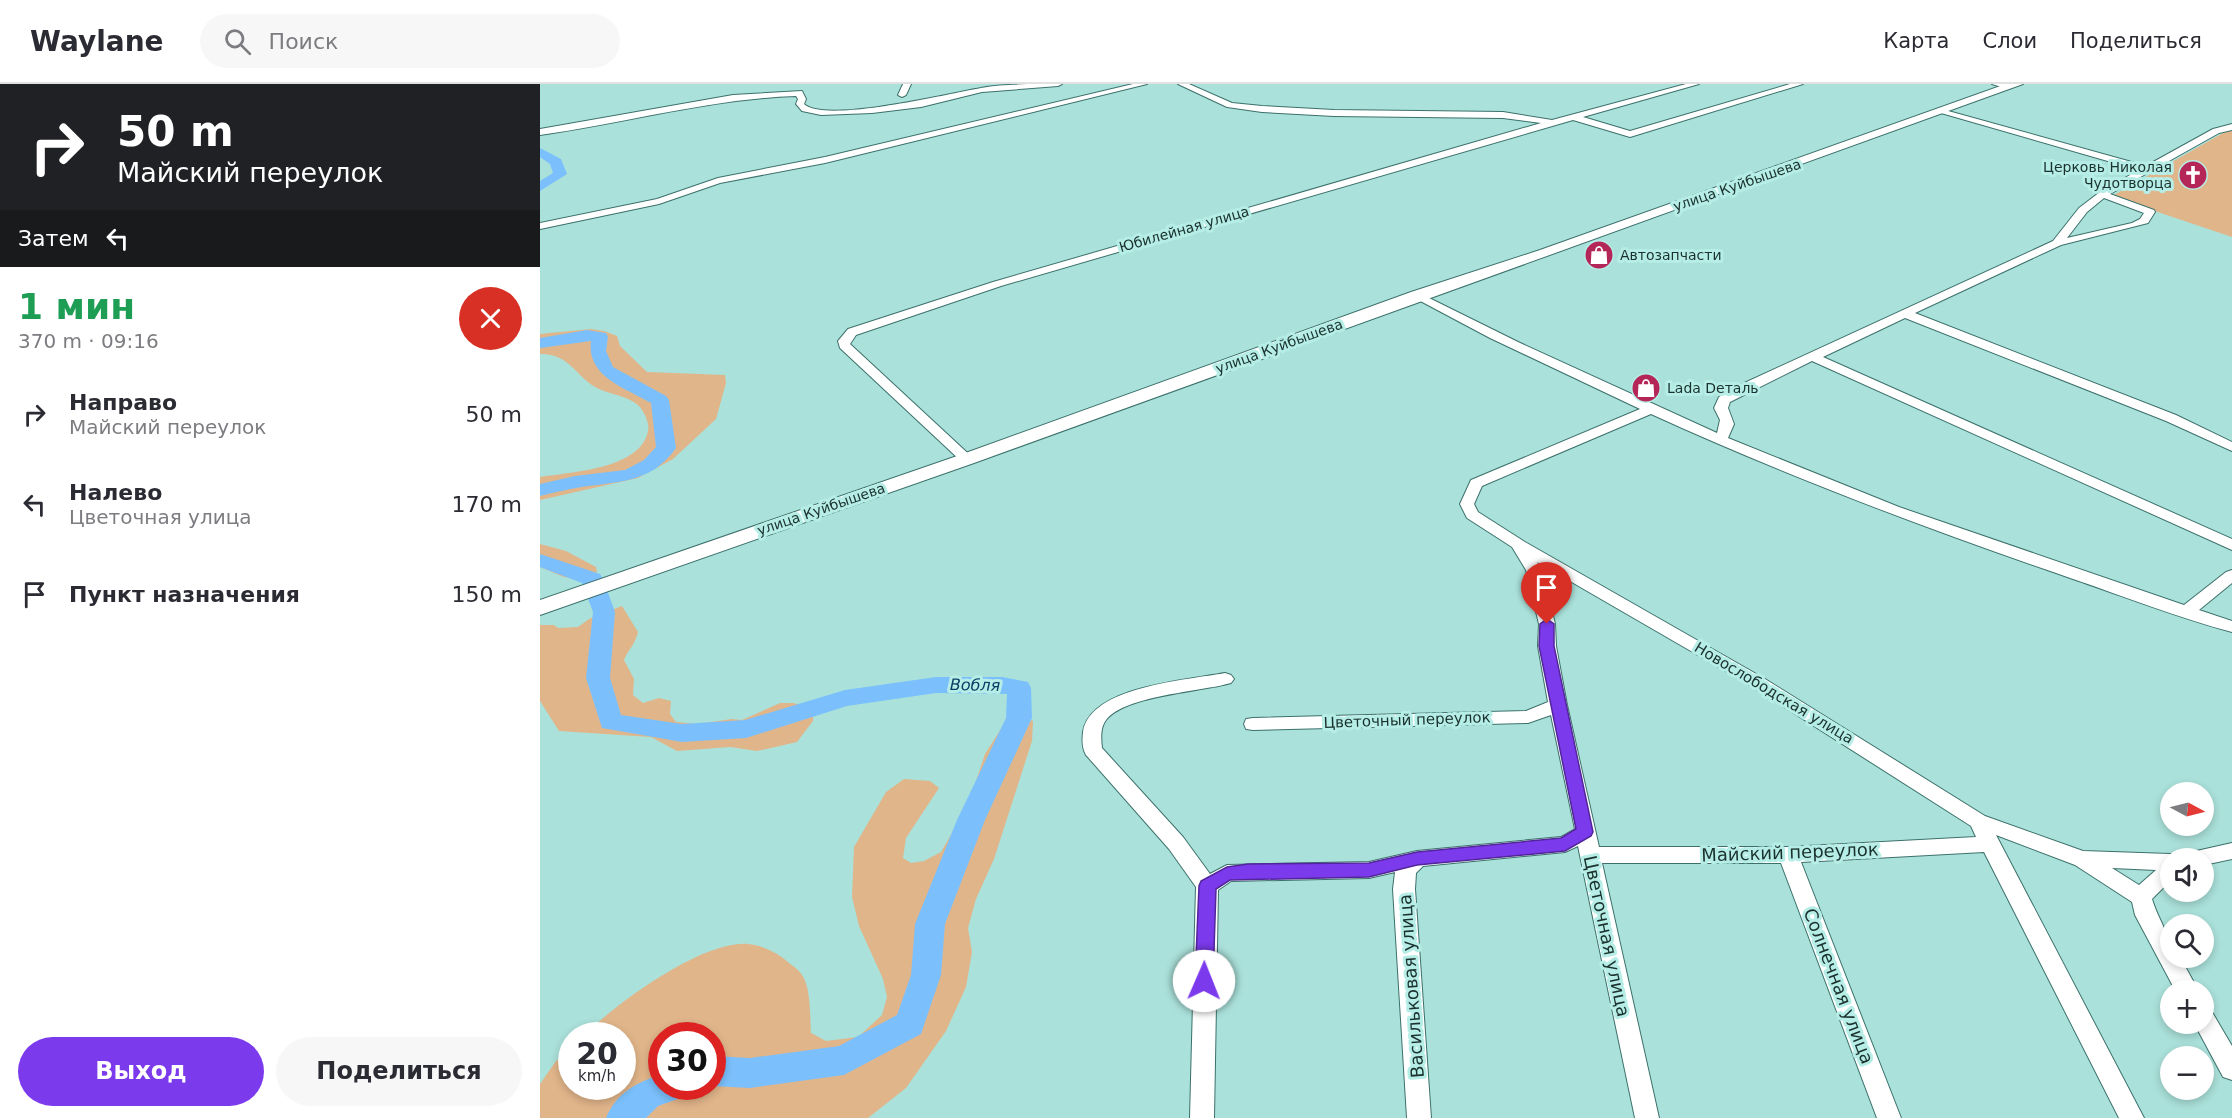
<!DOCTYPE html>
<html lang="ru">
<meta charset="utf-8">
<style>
body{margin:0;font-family:"DejaVu Sans",sans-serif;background:#f7f7f7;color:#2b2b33;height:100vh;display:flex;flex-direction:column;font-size:22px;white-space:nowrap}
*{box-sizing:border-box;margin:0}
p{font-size:20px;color:#7c7c81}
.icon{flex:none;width:33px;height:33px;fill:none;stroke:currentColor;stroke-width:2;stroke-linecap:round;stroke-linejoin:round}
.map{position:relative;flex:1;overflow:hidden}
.details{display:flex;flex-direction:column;background:#fff;width:540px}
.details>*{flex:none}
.guide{background:#202124;color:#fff;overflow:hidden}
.needle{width:39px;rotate:97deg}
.tools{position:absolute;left:1620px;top:698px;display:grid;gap:12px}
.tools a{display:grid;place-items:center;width:54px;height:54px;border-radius:50%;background:#fff;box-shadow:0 3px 9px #0003;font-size:30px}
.speed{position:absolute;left:18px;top:938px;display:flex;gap:12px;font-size:30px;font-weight:700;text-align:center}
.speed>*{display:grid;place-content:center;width:78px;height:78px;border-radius:50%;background:#fff;box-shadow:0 3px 9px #0003;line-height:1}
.speed small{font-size:15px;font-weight:400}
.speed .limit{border:9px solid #d22;background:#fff;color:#111}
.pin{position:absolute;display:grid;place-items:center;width:51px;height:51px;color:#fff;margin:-62px -26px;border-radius:50% 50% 50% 0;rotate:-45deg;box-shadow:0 0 6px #0007}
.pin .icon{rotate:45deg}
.me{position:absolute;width:66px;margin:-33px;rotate:1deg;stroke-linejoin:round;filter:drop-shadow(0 0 4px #0008)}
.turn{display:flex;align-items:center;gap:21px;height:126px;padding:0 18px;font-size:27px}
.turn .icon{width:78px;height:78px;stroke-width:2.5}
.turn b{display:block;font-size:42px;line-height:51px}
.then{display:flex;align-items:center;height:57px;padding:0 18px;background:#0003;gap:12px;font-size:22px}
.round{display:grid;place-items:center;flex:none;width:63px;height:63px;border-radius:32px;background:#f7f7f7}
.headline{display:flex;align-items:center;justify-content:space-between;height:102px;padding:0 18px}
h1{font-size:36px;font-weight:800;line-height:45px;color:#1e9e55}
.action{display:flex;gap:12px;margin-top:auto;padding:12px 18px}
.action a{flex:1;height:69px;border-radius:36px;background:#7c3aed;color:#fff;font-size:24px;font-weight:800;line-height:69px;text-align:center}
.action a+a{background:#f7f7f7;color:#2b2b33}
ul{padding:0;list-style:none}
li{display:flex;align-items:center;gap:18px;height:90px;padding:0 18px}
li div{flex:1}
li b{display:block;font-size:22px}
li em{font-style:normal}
header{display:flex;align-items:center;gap:36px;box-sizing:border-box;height:84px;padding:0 30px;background:#fff;border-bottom:2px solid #e1e1e2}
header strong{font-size:28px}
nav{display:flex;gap:33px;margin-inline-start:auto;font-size:21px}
.search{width:420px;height:54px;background:#f7f7f7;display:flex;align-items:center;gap:15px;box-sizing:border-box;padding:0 21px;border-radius:33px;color:#7c7c81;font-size:22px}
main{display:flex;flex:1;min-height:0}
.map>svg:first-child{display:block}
</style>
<header>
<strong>Waylane</strong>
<div class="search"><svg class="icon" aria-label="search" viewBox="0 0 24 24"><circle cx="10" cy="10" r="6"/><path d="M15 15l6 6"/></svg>Поиск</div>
<nav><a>Карта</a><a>Слои</a><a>Поделиться</a></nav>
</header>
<main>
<section class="details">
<div class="guide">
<div class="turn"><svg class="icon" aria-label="right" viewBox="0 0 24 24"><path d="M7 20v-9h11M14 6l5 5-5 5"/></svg><div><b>50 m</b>Майский переулок</div></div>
<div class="then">Затем<svg class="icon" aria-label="left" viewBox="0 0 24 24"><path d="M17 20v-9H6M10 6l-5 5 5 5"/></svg></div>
</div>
<div class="headline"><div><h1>1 мин</h1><p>370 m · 09:16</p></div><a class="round" style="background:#d93025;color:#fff"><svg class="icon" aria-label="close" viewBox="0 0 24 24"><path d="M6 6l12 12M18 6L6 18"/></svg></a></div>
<ul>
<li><svg class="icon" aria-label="right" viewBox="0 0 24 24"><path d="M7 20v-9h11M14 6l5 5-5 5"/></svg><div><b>Направо</b><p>Майский переулок</p></div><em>50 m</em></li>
<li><svg class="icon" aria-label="left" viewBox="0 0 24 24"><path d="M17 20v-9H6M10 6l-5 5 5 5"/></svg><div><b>Налево</b><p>Цветочная улица</p></div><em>170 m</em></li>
<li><svg class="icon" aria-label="arrive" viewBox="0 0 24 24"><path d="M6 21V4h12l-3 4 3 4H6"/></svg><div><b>Пункт назначения</b></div><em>150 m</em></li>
</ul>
<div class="action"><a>Выход</a><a>Поделиться</a></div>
</section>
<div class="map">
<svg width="1692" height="1034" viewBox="0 0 1692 1034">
<rect width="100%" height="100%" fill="#aae1da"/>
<path fill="#e1b58a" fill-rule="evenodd" d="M 1692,46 L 1692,153 L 1576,114 L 1574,111 L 1683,49 Z
M 51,245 L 64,247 L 77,252 L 80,262 L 107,288 L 185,291 L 186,299 L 176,335 L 133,375 L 98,394 L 0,416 L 0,393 C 31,388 101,385 108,347 C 110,340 104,327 99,322 C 87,311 70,311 57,304 C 35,292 29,269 0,270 L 0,250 Z
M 0,460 L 26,467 L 56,483 L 57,488 C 26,499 28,494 0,483 Z
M 82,522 L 98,548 C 94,563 89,564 84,576 L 94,595 L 93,611 L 103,619 L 119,614 L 131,617 L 130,630 L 136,638 L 157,640 L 192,635 L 202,636 L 240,619 L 253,619 L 273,624 L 273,637 L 257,658 L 217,667 L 190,663 L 137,667 L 111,653 L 19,647 L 0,617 L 0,541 L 14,541 L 18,544 L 38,543 L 49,535 Z
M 473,632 L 493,637 L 492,657 L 454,775 L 436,815 L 428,844 L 432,868 L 426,903 L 406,947 L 366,1004 L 328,1034 L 0,1034 L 0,1000 L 16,977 L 31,963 L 32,1002 L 82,1002 L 82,951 L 44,951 C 76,920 162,856 208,860 C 222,861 238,869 249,879 C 253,882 259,886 262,891 C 271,903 270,934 271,949 L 286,957 L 318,953 L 342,931 L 347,913 L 343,895 L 319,842 L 312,813 L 314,763 L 346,708 L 364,695 L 390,697 L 399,704 L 366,754 L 363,774 L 371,779 L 384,777 L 401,768 L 428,721 L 445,670 L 464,640 ZM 122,951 L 172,951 L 172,1002 L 122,1002 Z"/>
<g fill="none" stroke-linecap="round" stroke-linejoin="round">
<path fill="#7bc0fc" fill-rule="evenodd" d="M 0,64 L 21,75 L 27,90 L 0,107 L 0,97 L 13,89 L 10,80 L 0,73 Z
M 47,246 L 66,249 L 68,253 L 66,267 L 73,283 L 126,312 L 129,316 L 136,364 C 110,401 76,397 36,404 C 24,406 12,409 0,412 L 0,400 L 35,392 L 85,386 L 104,376 L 116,363 L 111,319 C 85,304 46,292 51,257 L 0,264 L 0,254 Z
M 0,470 L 60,490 L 63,495 L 75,528 L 70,594 L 81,631 L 142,640 L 205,636 L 305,606 L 396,593 L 462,593 L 488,598 L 491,604 L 492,634 L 445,736 L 405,840 L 401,891 L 381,950 L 304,991 L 210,1004 L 172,1002 L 172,972 L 210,974 L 299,962 L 357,931 L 371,891 L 375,840 L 417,736 L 466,634 L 467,610 L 396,609 L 307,622 L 206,654 L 142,658 L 62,644 L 46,594 L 53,528 L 42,499 L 0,483 Z
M 122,990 L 122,1002 L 148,1002 L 143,1013 L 118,1022 L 106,1034 L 66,1034 C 77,1008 96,999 122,990 Z"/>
<g stroke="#3c716b" stroke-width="2">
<path id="minor" d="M 363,0 L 371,0 L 366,11 L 362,13 L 358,11 Z
M 487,0 L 522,0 L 518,2 L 442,8 L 381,23 L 332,29 L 281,31 L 262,27 L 256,20 L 258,15 L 256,12 C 169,15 86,39 0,51 L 0,45 L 193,11 L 262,7 L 266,15 L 264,20 C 285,40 411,9 441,4 C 456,1 472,1 487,0 Z
M 593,0 L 607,0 L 285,79 L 180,99 L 119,120 L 0,145 L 0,139 L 117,115 L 178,94 L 285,73 Z
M 638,0 L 649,0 L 692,19 L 722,22 L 794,26 L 963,28 L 1012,36 L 1146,0 L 1159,0 L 1043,33 L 1090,47 L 1250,0 L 1263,0 L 1090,53 L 1033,36 L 461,202 L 316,251 L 310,260 L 434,375 L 427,379 L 422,378 L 300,264 L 298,257 L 308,245 L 453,198 L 1001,39 L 963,34 L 794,32 L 722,28 L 687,23 Z
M 1452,0 L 1466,0 L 1472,3 L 1468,5 Z
M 1401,25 L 1606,82 L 1673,45 L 1692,40 L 1692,46 L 1679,49 L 1570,110 L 1614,126 L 1615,128 L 1608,139 L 1521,161 L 1375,229 L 1636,331 L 1692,358 L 1692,367 L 1626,337 L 1365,234 L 1283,273 L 1692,455 L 1692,466 L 1272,277 L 1190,318 L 1188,324 L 1194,340 L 1188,354 L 1359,423 L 1644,521 L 1686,488 L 1692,486 L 1692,499 L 1659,526 L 1692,537 L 1692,548 C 1638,534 1586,513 1533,495 C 1390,446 1249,393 1111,330 L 942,402 L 934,420 L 938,428 L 985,458 L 1225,595 L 1445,732 L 1543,767 L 1630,770 L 1637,772 L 1638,774 L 1630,774 L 1630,797 L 1612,815 C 1619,838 1630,848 1630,873 L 1640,873 L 1658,906 L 1635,906 L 1595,831 L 1592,818 L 1535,781 L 1456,751 L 1604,1034 L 1579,1034 L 1444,768 L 1261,778 L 1361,1034 L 1337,1034 L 1241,779 L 1062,779 L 1119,1034 L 1095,1034 L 1038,762 L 1025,768 L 883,782 L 876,789 L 875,805 L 891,1034 L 867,1034 L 853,805 L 855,788 L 829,794 L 691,797 L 678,806 L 674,1034 L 650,1034 L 656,803 L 629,765 L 546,671 C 542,664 542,656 543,648 C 550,602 648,596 685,589 L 691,591 L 694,595 L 691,599 C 660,608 586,611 566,636 C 560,644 561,655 562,664 L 643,753 L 670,790 L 687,781 L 829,778 L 877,767 L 1021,753 L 1035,745 L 1011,631 L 988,639 L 713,646 L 706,645 L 704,640 L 706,635 L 713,634 L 986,627 L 1008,618 L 998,562 L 999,540 L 986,486 L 972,463 L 927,434 L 920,420 L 931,396 L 1100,325 L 950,254 L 871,212 L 877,209 L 881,210 L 978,258 L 1177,349 L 1180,336 L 1174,324 L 1179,313 L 1187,307 L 1513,157 L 1539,124 L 1560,108 L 1599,86 L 1401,29 ZM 1564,114 L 1604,129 L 1600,135 L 1592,139 L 1527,154 L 1547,128 ZM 997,478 L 1213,603 L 1431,742 L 1436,753 L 1248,763 L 1059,763 L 1027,621 L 1016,562 L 1015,540 L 1002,486 ZM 1572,784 L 1616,786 L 1599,801 Z
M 1692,759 L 1692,775 L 1664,781 L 1664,774 L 1649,774 L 1652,768 Z
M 1664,925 L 1672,928 L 1692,962 L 1692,996 L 1683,993 L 1654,939 L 1664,939 Z"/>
</g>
<g stroke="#3c716b" stroke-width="2">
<path id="highway" d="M 1466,0 L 1483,0 L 434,379 L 0,531 L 0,516 L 420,371 L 871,208 L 1000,166 Z"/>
</g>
<use href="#minor" fill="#fff" fill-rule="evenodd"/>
<use href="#highway" fill="#fff" fill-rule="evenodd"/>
</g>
<path fill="#7c3aed" stroke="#51269a" stroke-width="1.5" d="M 1007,535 L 1014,540 L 1014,562 L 1053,748 L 1051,752 L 1025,767 L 877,781 L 829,793 L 690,796 L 676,805 L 673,897 L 671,903 L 664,905 L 657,903 L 655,897 L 659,802 L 661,797 L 687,783 L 708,780 L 829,779 L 877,768 L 1021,754 L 1036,745 L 999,562 L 1000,540 Z"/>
<defs>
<g id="church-disc" transform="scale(1.5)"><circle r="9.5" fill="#b52658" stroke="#b6eee7"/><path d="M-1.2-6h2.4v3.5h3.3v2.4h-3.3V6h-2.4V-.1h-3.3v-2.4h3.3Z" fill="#fff"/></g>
<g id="shop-disc" transform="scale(1.5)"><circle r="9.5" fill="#b52658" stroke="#b6eee7"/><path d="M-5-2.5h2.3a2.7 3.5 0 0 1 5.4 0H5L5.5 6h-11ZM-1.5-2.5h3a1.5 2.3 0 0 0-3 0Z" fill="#fff"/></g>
</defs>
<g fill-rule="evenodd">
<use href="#church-disc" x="1653" y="91"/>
<use href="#shop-disc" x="1059" y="171"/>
<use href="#shop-disc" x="1106" y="304"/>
</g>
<g text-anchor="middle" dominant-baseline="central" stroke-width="6" stroke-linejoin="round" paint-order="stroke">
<g font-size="14" fill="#1b312e" stroke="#b6eee7" text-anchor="start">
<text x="1632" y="83" text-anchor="end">Церковь Николая<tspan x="1632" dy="16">Чудотворца</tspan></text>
<text x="1080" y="171">Автозапчасти</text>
<text x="1127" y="304">Lada Dеталь</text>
</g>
<g font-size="14" fill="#1b312e" stroke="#b6eee7">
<text transform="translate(1197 101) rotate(-19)">улица Куйбышева</text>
<text transform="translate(644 145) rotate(-16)">Юбилейная улица</text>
<text transform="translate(739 262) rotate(-20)">улица Куйбышева</text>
<text transform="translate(281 425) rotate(-19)">улица Куйбышева</text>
</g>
<g font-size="15" fill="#1b312e" stroke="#b6eee7">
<text transform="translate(1234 609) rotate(31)">Новослободская улица</text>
<text transform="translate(867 636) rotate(-2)">Цветочный переулок</text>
</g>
<g font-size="16" font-style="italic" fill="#093f65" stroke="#b6eee7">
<text transform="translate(435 601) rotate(1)">Вобля</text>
</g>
<g font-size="18" fill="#1b312e" stroke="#b6eee7">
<text transform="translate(1250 768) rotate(-2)">Майский переулок</text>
<text transform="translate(1067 852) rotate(78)">Цветочная улица</text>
<text transform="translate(871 902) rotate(-94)">Васильковая улица</text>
<text transform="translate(1299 902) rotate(69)">Солнечная улица</text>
</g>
</g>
</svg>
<div class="tools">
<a><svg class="needle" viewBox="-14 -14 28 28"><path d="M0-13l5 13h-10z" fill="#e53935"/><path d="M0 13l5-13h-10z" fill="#7c7c81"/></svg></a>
<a><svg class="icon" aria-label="sound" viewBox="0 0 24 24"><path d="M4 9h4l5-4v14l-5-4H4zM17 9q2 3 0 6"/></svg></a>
<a><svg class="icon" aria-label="search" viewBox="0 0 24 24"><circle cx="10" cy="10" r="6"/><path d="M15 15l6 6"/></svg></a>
<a>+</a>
<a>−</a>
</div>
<div class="speed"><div>20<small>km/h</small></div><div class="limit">30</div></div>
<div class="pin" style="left:1007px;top:540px;background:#d93025"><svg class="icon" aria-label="arrive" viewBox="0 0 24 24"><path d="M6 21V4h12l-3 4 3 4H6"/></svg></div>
<svg class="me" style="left:664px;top:897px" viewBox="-20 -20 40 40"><circle r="19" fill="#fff"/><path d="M0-13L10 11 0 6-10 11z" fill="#7c3aed"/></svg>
</div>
</main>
